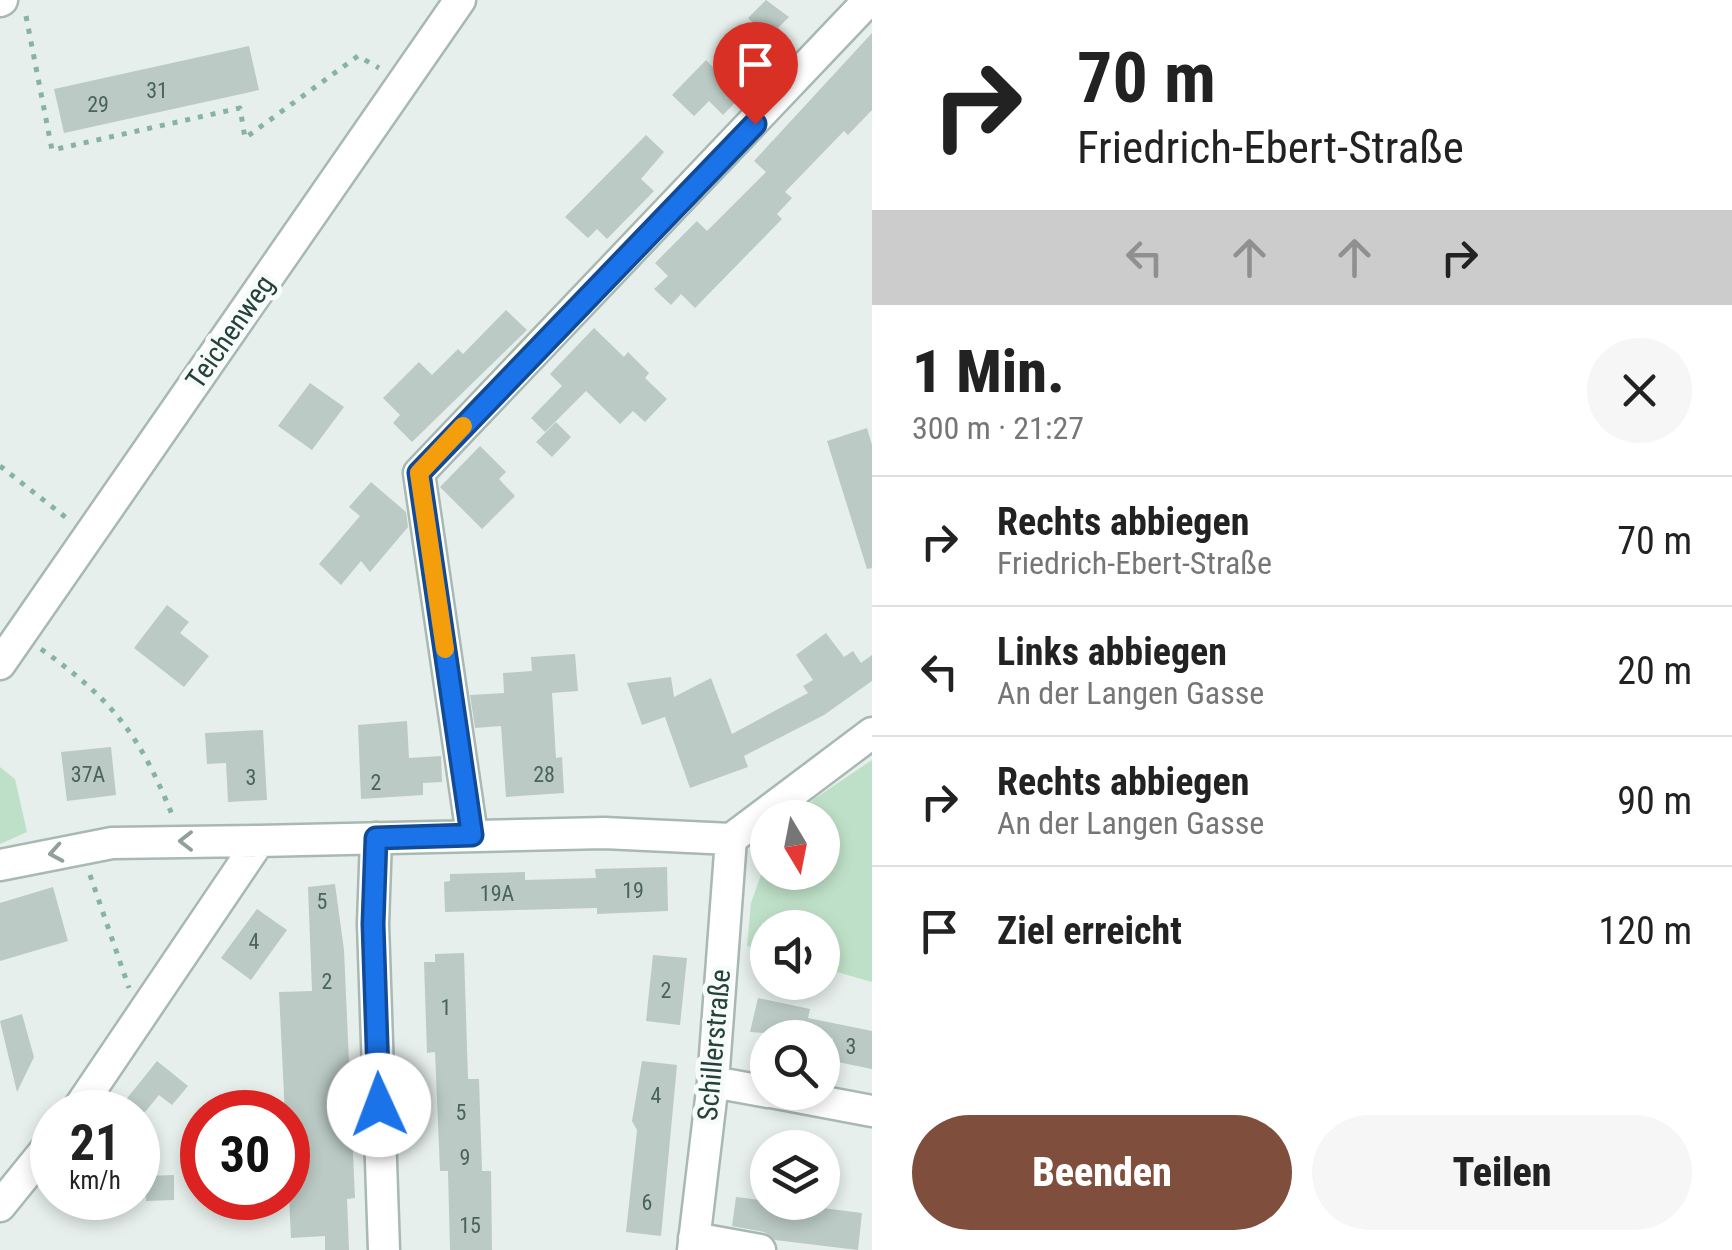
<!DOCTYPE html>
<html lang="de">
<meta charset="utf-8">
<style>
body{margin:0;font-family:"Roboto Condensed",sans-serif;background:#f6f6f6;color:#222;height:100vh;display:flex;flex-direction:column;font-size:38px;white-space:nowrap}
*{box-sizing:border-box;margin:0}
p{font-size:32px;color:#767676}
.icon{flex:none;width:55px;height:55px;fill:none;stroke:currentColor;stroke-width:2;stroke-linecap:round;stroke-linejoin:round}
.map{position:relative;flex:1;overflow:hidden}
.details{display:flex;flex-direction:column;background:#fff;width:860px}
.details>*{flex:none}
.hud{background:#fff;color:#222;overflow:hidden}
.needle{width:65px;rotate:170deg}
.buttons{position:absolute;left:750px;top:800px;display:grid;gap:20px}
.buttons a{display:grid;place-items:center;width:90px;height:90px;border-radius:50%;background:#fff;box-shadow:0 5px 15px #0003;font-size:50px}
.speed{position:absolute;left:30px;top:1090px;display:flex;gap:20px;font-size:50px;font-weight:700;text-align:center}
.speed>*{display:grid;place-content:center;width:130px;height:130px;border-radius:50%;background:#fff;box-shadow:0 5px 15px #0003;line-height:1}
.speed small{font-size:25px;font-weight:400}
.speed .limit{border:15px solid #d22;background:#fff;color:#111}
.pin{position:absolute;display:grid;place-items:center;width:85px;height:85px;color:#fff;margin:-102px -42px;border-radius:50% 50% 50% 0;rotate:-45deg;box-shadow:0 0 10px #0007}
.pin .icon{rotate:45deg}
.me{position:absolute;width:110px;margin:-55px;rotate:358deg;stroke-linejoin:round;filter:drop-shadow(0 0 8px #0008)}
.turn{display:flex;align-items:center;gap:35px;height:210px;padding:0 40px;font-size:45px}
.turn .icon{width:130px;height:130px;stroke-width:2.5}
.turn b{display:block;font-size:70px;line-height:85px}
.lanes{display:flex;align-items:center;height:95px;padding:0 40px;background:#0003;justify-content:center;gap:50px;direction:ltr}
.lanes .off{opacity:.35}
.round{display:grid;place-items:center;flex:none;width:105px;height:105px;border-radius:52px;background:#f6f6f6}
.headline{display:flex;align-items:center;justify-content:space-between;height:170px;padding:0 40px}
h1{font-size:60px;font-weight:800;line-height:75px}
.button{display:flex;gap:20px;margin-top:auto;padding:20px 40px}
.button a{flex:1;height:115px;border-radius:60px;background:#804e3d;color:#fff;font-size:40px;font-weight:800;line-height:115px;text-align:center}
.button a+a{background:#f6f6f6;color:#222}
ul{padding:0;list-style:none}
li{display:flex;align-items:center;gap:30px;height:130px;padding:0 40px;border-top:2px solid #e0e0e0}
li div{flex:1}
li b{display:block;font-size:38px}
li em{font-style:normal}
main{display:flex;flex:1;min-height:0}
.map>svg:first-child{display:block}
</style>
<main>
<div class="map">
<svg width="872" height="1250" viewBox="0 0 872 1250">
<rect width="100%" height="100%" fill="#e6efeb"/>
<path fill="#bfe0c8" d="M 872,760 L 872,982 L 823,968 L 822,928 L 768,928 L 767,952 L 747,946 L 751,903 L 767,858 L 768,872 L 822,872 L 822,818 L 797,817 L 814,799 Z
M 0,767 L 15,779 L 27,832 L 0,844 Z"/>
<path fill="#bbcac4" d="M 766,0 L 789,17 L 772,34 L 787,49 L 723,115 L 709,101 L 694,116 L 672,95 L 706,60 L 721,75 L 763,33 L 748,18 Z
M 872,33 L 872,110 L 848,135 L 844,131 L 785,192 L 792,198 L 777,214 L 782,219 L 695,308 L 681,294 L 671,305 L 654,289 L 668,276 L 655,263 L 697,221 L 707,231 L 766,172 L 754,161 Z
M 249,46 L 259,90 L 64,133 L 54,89 Z
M 646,135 L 664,152 L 641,179 L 654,191 L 607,239 L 597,229 L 588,238 L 565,217 Z
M 506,310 L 527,330 L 412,442 L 393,423 L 400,415 L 383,398 L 419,362 L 432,375 L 458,349 L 463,354 Z
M 594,328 L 624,357 L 628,352 L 649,373 L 645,378 L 667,399 L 645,422 L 633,411 L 620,424 L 586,391 L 545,432 L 531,418 L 562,386 L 550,374 Z
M 310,383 L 344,407 L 312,450 L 278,426 Z
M 556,422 L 571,437 L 552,457 L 536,442 Z
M 867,428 L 872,445 L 872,568 L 867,569 L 827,441 Z
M 480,446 L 506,472 L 499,479 L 515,496 L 482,529 L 440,487 Z
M 371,482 L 406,512 L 408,527 L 370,572 L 361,561 L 341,585 L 319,564 L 360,516 L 349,507 Z
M 167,605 L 189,622 L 180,633 L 209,656 L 184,687 L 134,648 Z
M 826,633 L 844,657 L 853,651 L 861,663 L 872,655 L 872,681 L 824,715 L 744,756 L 748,767 L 690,788 L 665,717 L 642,725 L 627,683 L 671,677 L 674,697 L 711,678 L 732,734 L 808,693 L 803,686 L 813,680 L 796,655 Z
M 575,654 L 578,691 L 552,693 L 556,758 L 562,757 L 564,793 L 506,797 L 501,726 L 475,728 L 470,695 L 504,693 L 503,673 L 532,671 L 531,657 Z
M 407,721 L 409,758 L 441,756 L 442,782 L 423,783 L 423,795 L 361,799 L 358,725 Z
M 263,730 L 267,800 L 228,802 L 226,763 L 207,764 L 205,733 Z
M 111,747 L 116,795 L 67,801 L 61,752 Z
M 667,867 L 668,911 L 597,914 L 597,908 L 445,912 L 444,882 L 450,881 L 450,874 L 525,872 L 525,880 L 596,878 L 595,869 Z
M 335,884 L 344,950 L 355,1198 L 347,1199 L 349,1250 L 325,1250 L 325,1236 L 291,1238 L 279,992 L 312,991 L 308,887 Z
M 53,887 L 68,941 L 0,961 L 0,903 Z
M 257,909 L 287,930 L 251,980 L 221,958 Z
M 464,953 L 468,1079 L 479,1079 L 482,1171 L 491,1171 L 492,1250 L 450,1250 L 448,1171 L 440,1171 L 435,1052 L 427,1053 L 424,962 L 435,962 L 435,954 Z
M 653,955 L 687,958 L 680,1025 L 646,1021 Z
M 758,998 L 810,1009 L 808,1018 L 872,1031 L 872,1069 L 828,1060 L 833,1038 L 750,1032 Z
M 22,1014 L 34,1057 L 17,1092 L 0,1021 Z
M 157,1061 L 188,1086 L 172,1105 L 159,1095 L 145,1112 L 116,1112 Z
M 642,1061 L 677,1065 L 661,1236 L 626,1232 L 637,1130 L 632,1121 Z
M 174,1175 L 174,1200 L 146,1201 L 145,1176 Z
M 736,1197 L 862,1213 L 858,1250 L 775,1240 L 764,1232 L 732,1226 Z"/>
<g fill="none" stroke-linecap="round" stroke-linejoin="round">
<g stroke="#a8b8b2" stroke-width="35">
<path id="minor" d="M 0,1 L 2,0
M 0,664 L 460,0
M 472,835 L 419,473 L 869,0
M 376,838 L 373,924 L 384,1250
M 0,865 L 112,843 L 259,841
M 713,1082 L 768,1092
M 771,1092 L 872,1111
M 76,1112 L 259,841 L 604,833 L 731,839 L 872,733
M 0,1206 L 52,1142
M 694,1238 L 760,1250
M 693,1250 L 713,1082 L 731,839"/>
</g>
<path stroke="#86b3a5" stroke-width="5" stroke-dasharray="5 8" stroke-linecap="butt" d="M 26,16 L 52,150 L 240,108 L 245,138 L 358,56 L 379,68
M 0,466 L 69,520
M 41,649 C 113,700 140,735 173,817
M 90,875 L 129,988"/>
<use href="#minor" stroke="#fff" stroke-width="30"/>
</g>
<defs><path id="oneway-chevron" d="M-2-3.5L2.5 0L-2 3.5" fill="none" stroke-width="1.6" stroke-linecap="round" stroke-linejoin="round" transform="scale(2.5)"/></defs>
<g stroke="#92a09c">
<use href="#oneway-chevron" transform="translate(186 841) rotate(180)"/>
<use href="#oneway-chevron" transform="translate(56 853) rotate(170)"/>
</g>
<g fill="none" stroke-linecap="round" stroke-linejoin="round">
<g stroke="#114b97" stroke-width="25">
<path id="route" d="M 379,1105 L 373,924 L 376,838 L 472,835 L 419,473 L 755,124"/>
</g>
<use href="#route" stroke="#1a73e8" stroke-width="18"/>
<path stroke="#f59e0b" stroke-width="18" d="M 445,649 L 419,473 L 463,426"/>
</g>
<g text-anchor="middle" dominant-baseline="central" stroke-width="10" stroke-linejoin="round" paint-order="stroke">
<g font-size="22" fill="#4a645c">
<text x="157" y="90">31</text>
<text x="98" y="104">29</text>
<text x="88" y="774">37A</text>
<text x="544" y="774">28</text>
<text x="251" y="777">3</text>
<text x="376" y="782">2</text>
<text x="633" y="890">19</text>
<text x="497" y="893">19A</text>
<text x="322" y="901">5</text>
<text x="254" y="941">4</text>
<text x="327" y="981">2</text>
<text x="666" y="990">2</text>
<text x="446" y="1007">1</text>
<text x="851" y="1046">3</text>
<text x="656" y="1095">4</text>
<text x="461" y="1112">5</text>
<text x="465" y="1157">9</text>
<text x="647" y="1202">6</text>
<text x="470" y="1225">15</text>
</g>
<g font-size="28" fill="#24423a" stroke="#f7fbf9">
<text transform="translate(230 332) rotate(-55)">Teichenweg</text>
<text transform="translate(714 1045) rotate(-85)">Schillerstraße</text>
</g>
</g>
</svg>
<div class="buttons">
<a><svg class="needle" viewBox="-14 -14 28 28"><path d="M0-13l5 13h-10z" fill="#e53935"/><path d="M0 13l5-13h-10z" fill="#767676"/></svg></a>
<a><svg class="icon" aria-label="sound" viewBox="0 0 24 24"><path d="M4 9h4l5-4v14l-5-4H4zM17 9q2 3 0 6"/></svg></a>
<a><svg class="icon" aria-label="search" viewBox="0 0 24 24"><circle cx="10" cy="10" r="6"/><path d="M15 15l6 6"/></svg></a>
<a><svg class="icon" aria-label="layers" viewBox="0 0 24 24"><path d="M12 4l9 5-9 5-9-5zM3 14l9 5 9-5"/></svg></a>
</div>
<div class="speed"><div>21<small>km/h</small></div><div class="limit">30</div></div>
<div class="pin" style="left:755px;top:124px;background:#d93025"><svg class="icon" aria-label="arrive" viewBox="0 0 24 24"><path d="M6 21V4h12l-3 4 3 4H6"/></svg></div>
<svg class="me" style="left:379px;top:1105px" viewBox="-20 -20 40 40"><circle r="19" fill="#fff"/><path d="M0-13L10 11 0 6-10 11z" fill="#1a73e8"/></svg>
</div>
<section class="details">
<div class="hud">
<div class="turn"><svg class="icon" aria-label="right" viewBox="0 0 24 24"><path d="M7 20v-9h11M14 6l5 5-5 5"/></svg><div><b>70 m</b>Friedrich-Ebert-Straße</div></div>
<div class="lanes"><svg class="icon off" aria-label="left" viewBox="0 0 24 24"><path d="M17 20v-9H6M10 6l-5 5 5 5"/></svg><svg class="icon off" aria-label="ahead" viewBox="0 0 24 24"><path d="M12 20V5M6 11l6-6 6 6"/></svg><svg class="icon off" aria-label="ahead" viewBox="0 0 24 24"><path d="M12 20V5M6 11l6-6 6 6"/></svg><svg class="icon" aria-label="right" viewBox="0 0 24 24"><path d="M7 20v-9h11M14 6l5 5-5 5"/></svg></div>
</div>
<div class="headline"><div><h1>1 Min.</h1><p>300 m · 21:27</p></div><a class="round"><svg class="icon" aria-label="close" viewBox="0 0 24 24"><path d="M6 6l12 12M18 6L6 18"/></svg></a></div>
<ul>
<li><svg class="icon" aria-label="right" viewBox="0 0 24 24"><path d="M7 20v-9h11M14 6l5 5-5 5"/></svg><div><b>Rechts abbiegen</b><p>Friedrich-Ebert-Straße</p></div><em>70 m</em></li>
<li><svg class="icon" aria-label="left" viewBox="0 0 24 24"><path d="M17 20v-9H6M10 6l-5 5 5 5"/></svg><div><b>Links abbiegen</b><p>An der Langen Gasse</p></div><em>20 m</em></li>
<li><svg class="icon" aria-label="right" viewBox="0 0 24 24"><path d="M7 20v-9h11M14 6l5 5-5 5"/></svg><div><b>Rechts abbiegen</b><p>An der Langen Gasse</p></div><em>90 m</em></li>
<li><svg class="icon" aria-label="arrive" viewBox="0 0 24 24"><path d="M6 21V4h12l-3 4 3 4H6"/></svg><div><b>Ziel erreicht</b></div><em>120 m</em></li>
</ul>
<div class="button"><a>Beenden</a><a>Teilen</a></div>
</section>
</main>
